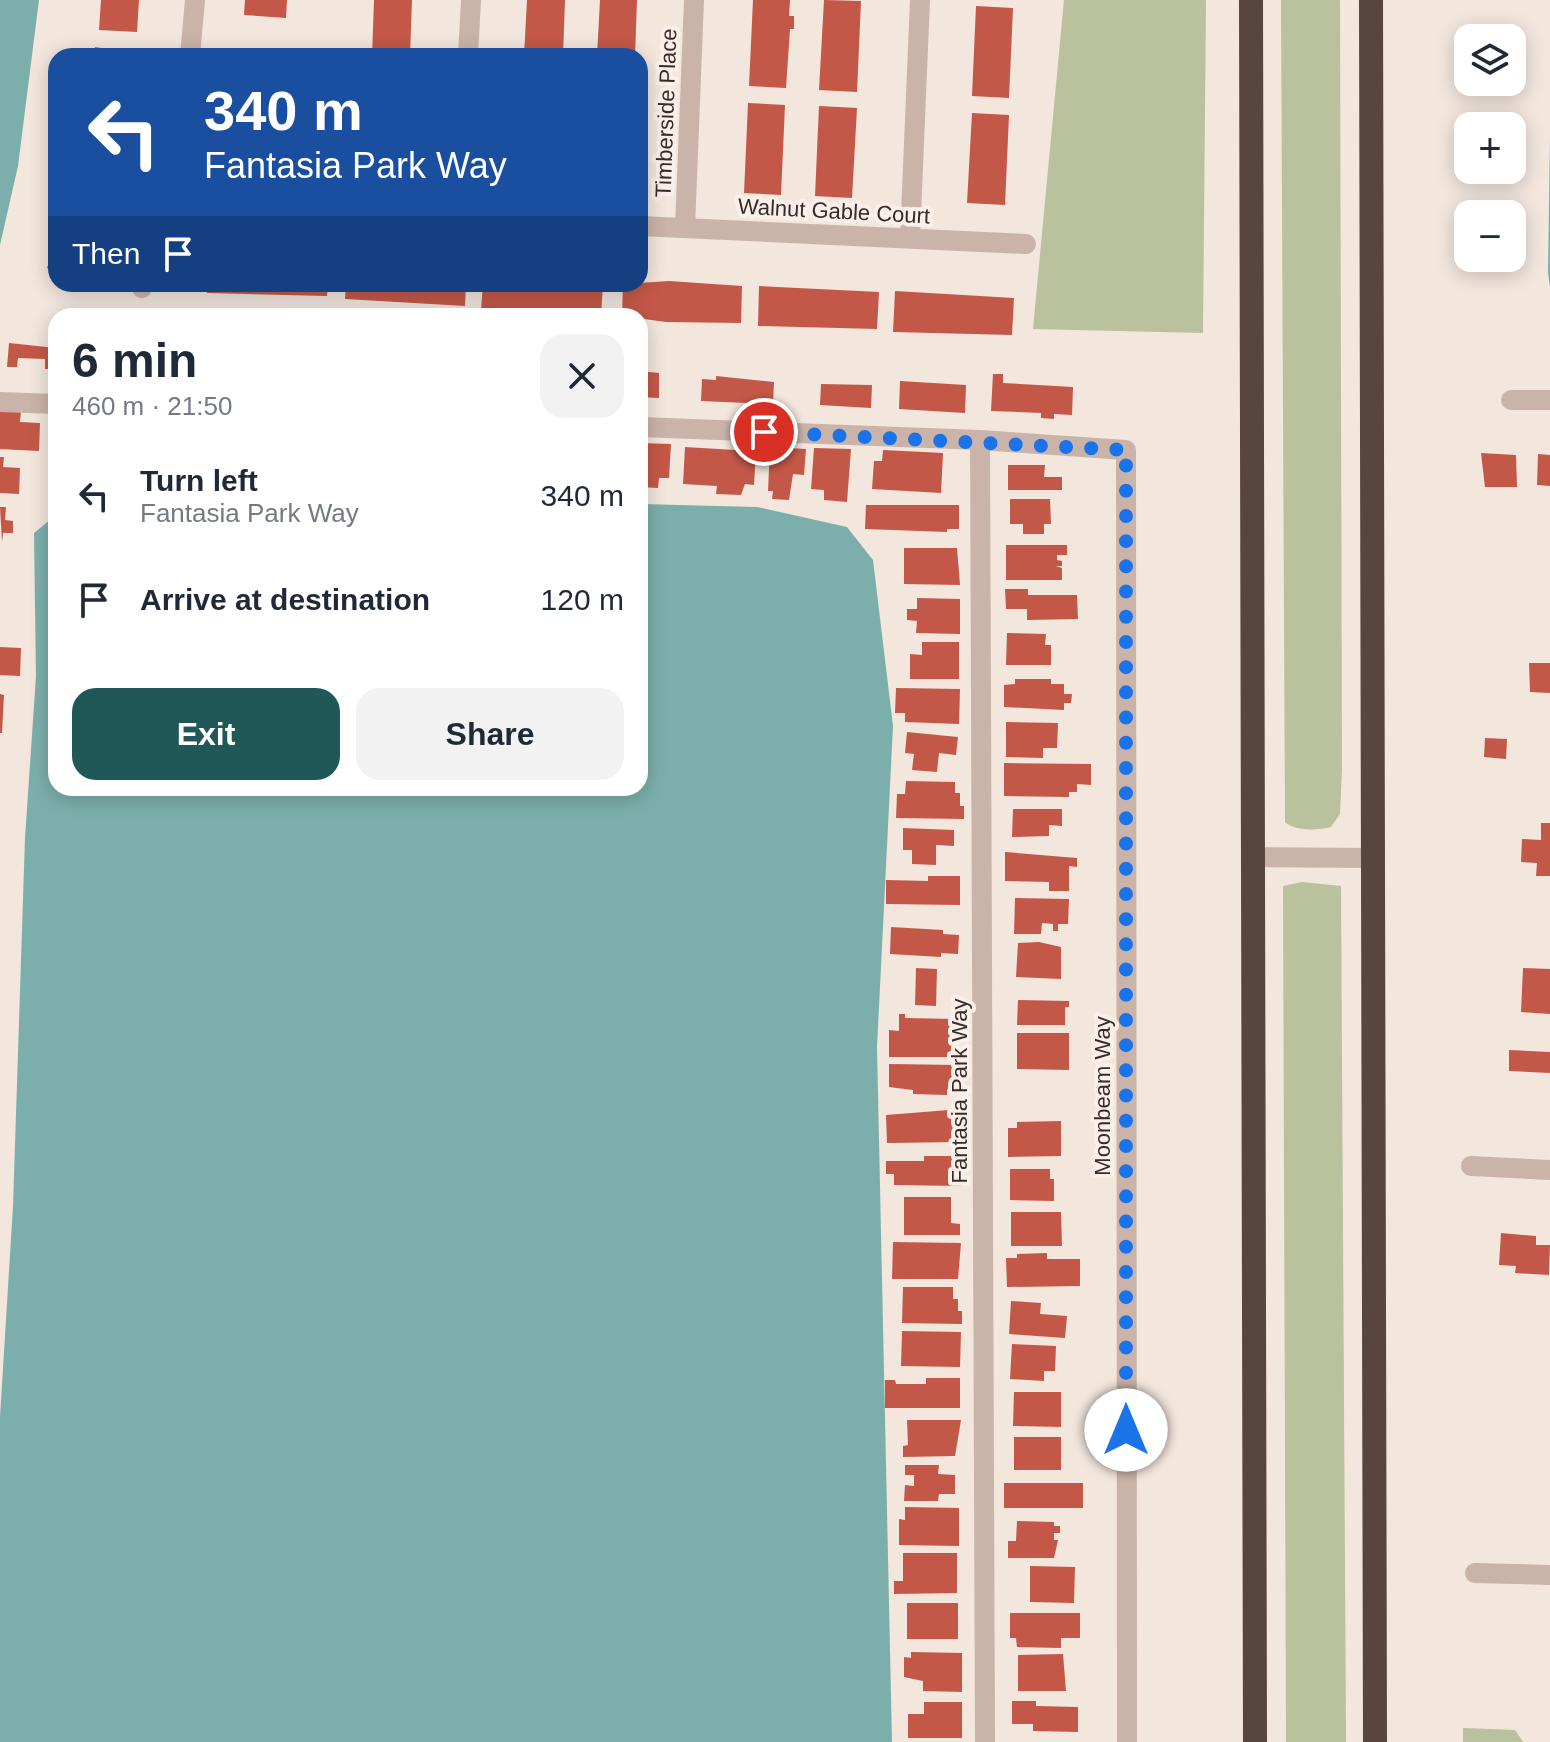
<!DOCTYPE html>
<meta charset="utf-8">
<style>
body{margin:0;font-family:Helvetica,sans-serif;background:#f2f2f3;color:#1f2937;height:100vh;display:flex;flex-direction:column;font-size:30px;white-space:nowrap}
*{box-sizing:border-box;margin:0}
p{font-size:26px;color:#747a83}
.icon{flex:none;width:44px;height:44px;fill:none;stroke:currentColor;stroke-width:2;stroke-linecap:round;stroke-linejoin:round}
.map{position:relative;flex:1;overflow:hidden}
.drawer{position:absolute;left:48px;top:308px;width:600px;height:488px;display:flex;flex-direction:column;background:#fff;border-radius:24px;box-shadow:0 4px 20px #0003}
.drawer>*{flex:none}
.banner{position:absolute;left:48px;top:48px;width:600px;height:244px;border-radius:24px;box-shadow:0 4px 20px #0003;background:#1a4fa0;color:#fff;overflow:hidden}
.buttons{position:absolute;left:1454px;top:24px;display:grid;gap:16px}
.buttons a{display:grid;place-items:center;width:72px;height:72px;border-radius:16px;background:#fff;box-shadow:0 4px 20px #0003;font-size:40px}
.pin{position:absolute;display:grid;place-items:center;width:68px;height:68px;color:#fff;margin:-34px;border:4px solid #fff;border-radius:50%;box-shadow:0 2px 8px #0007}
.me{position:absolute;width:88px;margin:-44px;rotate:0deg;stroke-linejoin:round;filter:drop-shadow(0 0 6px #0008)}
.turn{display:flex;align-items:center;gap:28px;height:168px;padding:0 24px;font-size:36px}
.turn .icon{width:104px;height:104px;stroke-width:2.5}
.turn b{display:block;font-size:56px;line-height:68px}
.then{display:flex;align-items:center;height:76px;padding:0 24px;background:#0003;gap:16px;font-size:30px}
.round{display:grid;place-items:center;flex:none;width:84px;height:84px;border-radius:24px;background:#f2f2f3}
.head{display:flex;align-items:center;justify-content:space-between;height:136px;padding:0 24px}
h1{font-size:48px;font-weight:700;line-height:60px}
.action{display:flex;gap:16px;margin-top:auto;padding:16px 24px}
.action a{flex:1;height:92px;border-radius:24px;background:#1f5856;color:#fff;font-size:32px;font-weight:700;line-height:92px;text-align:center}
.action a+a{background:#f2f2f3;color:#1f2937}
ul{padding:0;list-style:none}
li{display:flex;align-items:center;gap:24px;height:104px;padding:0 24px}
li div{flex:1}
li b{display:block;font-size:30px}
li em{font-style:normal}
.map>svg:first-child{display:block}
</style>
<div class="map">
<svg width="1550" height="1742" viewBox="0 0 1550 1742">
<rect width="100%" height="100%" fill="#f2e6dd"/>
<path fill="#b9c19d" d="M 1064,0 L 1206,0 L 1203,333 L 1033,329 Z
M 1281,0 L 1340,0 L 1342,770 L 1340,814 L 1331,827 C 1318,830 1296,832 1285,822 Z
M 1302,882 L 1341,886 L 1346,1742 L 1286,1742 L 1283,886 Z
M 1463,1728 L 1515,1730 L 1523,1742 L 1463,1742 Z"/>
<path fill="#7cafab" d="M 0,0 L 39,0 L 18,166 L 0,245 Z
M 1550,136 L 1550,287 L 1548,273 Z
M 640,504 L 757,507 L 847,527 L 873,560 L 893,726 L 877,1047 L 892,1742 L 0,1742 L 0,1417 L 13,1206 L 25,838 L 36,676 L 34,533 L 56,515 L 56,788 L 640,788 Z"/>
<path fill="#c45848" d="M 101,0 L 139,0 L 137,32 L 99,30 Z
M 245,0 L 287,0 L 286,18 L 244,15 Z
M 374,0 L 412,0 L 410,56 L 372,56 Z
M 527,0 L 565,0 L 563,56 L 524,56 Z
M 600,0 L 637,0 L 635,56 L 597,56 Z
M 753,0 L 790,0 L 789,16 L 794,16 L 794,29 L 790,29 L 786,88 L 749,86 Z
M 824,0 L 861,1 L 857,92 L 819,90 Z
M 976,6 L 1013,8 L 1009,98 L 972,96 Z
M 95,47 L 136,54 L 135,56 L 94,56 Z
M 748,103 L 785,105 L 781,195 L 744,193 Z
M 819,106 L 857,108 L 852,198 L 815,196 Z
M 972,113 L 1009,115 L 1005,205 L 967,203 Z
M 56,241 L 56,270 L 47,268 Z
M 669,281 L 742,286 L 741,323 L 666,322 L 622,316 L 623,284 Z
M 208,284 L 328,284 L 327,296 L 207,293 Z
M 346,284 L 466,284 L 465,306 L 345,299 Z
M 483,284 L 603,284 L 601,316 L 481,309 Z
M 759,286 L 879,292 L 877,329 L 758,326 Z
M 895,291 L 1014,298 L 1012,335 L 893,332 Z
M 9,343 L 56,348 L 55,369 L 45,369 L 45,359 L 18,358 L 17,367 L 7,367 Z
M 640,371 L 659,373 L 659,398 L 640,397 Z
M 993,374 L 1003,374 L 1003,383 L 1073,387 L 1072,415 L 1054,414 L 1054,419 L 1041,418 L 1041,413 L 991,411 Z
M 716,376 L 774,382 L 773,404 L 701,401 L 702,379 L 716,380 Z
M 900,381 L 966,385 L 965,413 L 899,409 Z
M 821,384 L 872,385 L 871,408 L 820,405 Z
M 0,409 L 21,410 L 20,422 L 40,423 L 39,451 L 0,449 Z
M 640,443 L 671,444 L 669,478 L 659,478 L 658,488 L 640,487 Z
M 735,446 L 756,450 L 754,485 L 745,484 L 741,495 L 716,494 L 717,486 L 683,484 L 685,447 L 735,450 Z
M 770,447 L 806,449 L 804,475 L 793,474 L 789,500 L 772,499 L 773,491 L 768,491 Z
M 814,448 L 851,449 L 847,502 L 824,500 L 824,490 L 811,489 Z
M 883,450 L 943,453 L 941,493 L 872,489 L 874,461 L 882,461 Z
M 1481,453 L 1516,455 L 1517,487 L 1485,487 Z
M 1538,454 L 1550,455 L 1550,486 L 1537,485 Z
M 0,457 L 4,457 L 3,467 L 20,468 L 19,494 L 0,493 Z
M 1008,465 L 1045,465 L 1044,477 L 1062,477 L 1062,490 L 1008,490 Z
M 1010,499 L 1050,499 L 1051,524 L 1044,524 L 1044,534 L 1023,534 L 1023,524 L 1010,524 Z
M 866,505 L 959,505 L 959,529 L 947,529 L 947,532 L 865,529 Z
M 0,507 L 6,507 L 5,520 L 13,521 L 13,533 L 3,533 L 2,542 Z
M 1006,545 L 1067,545 L 1067,555 L 1057,555 L 1057,560 L 1062,561 L 1062,566 L 1056,566 L 1062,568 L 1062,580 L 1006,580 Z
M 904,548 L 957,548 L 960,585 L 904,584 Z
M 1005,589 L 1028,589 L 1028,595 L 1077,595 L 1078,619 L 1027,620 L 1027,609 L 1006,609 Z
M 917,598 L 960,599 L 960,634 L 916,633 L 917,621 L 907,620 L 907,609 L 917,609 Z
M 1007,633 L 1046,634 L 1045,645 L 1051,645 L 1051,665 L 1006,665 Z
M 922,642 L 959,642 L 959,679 L 910,679 L 910,654 L 922,655 Z
M 0,647 L 21,648 L 20,676 L 0,675 Z
M 1529,663 L 1550,663 L 1550,693 L 1530,692 Z
M 1015,679 L 1051,679 L 1051,684 L 1064,684 L 1064,694 L 1072,694 L 1071,703 L 1064,703 L 1064,710 L 1004,707 L 1004,685 L 1015,684 Z
M 896,688 L 960,689 L 959,724 L 905,722 L 905,713 L 895,713 Z
M 0,694 L 4,695 L 2,733 L 0,733 Z
M 1006,722 L 1058,723 L 1057,748 L 1043,748 L 1043,758 L 1006,757 Z
M 907,732 L 958,737 L 956,755 L 939,753 L 937,772 L 912,770 L 914,754 L 905,753 Z
M 1485,738 L 1507,739 L 1506,759 L 1484,757 Z
M 1004,763 L 1091,764 L 1091,785 L 1077,784 L 1077,792 L 1069,792 L 1069,797 L 1004,796 Z
M 906,781 L 955,782 L 955,793 L 960,793 L 960,806 L 964,806 L 964,819 L 896,818 L 897,794 L 905,794 Z
M 1013,809 L 1062,809 L 1062,826 L 1049,825 L 1049,836 L 1012,837 Z
M 1541,823 L 1550,823 L 1550,876 L 1536,876 L 1537,863 L 1521,862 L 1522,839 L 1541,840 Z
M 903,828 L 954,830 L 954,846 L 936,845 L 936,865 L 912,864 L 912,850 L 903,850 Z
M 1005,852 L 1077,858 L 1077,867 L 1069,866 L 1069,891 L 1049,891 L 1049,882 L 1005,881 Z
M 928,876 L 960,876 L 960,905 L 886,904 L 886,880 L 928,881 Z
M 1015,898 L 1069,899 L 1068,924 L 1058,924 L 1058,931 L 1053,931 L 1053,924 L 1042,923 L 1041,934 L 1014,934 Z
M 891,927 L 943,930 L 943,934 L 959,935 L 958,954 L 941,953 L 941,957 L 890,954 Z
M 1039,942 L 1061,947 L 1061,979 L 1016,977 L 1018,943 Z
M 916,968 L 937,969 L 936,1006 L 915,1005 Z
M 1523,968 L 1550,969 L 1550,1014 L 1521,1012 Z
M 1018,1000 L 1069,1001 L 1069,1007 L 1065,1007 L 1065,1025 L 1017,1025 Z
M 899,1014 L 905,1014 L 905,1018 L 956,1019 L 955,1057 L 889,1057 L 889,1030 L 899,1031 Z
M 1017,1033 L 1069,1033 L 1069,1070 L 1017,1069 Z
M 1509,1050 L 1550,1052 L 1550,1073 L 1509,1071 Z
M 889,1064 L 957,1065 L 957,1090 L 947,1089 L 947,1095 L 913,1094 L 913,1090 L 889,1087 Z
M 949,1110 L 949,1115 L 961,1115 L 961,1142 L 887,1143 L 886,1115 Z
M 1061,1121 L 1061,1156 L 1008,1157 L 1008,1128 L 1017,1128 L 1017,1122 Z
M 924,1156 L 961,1156 L 961,1186 L 894,1185 L 894,1174 L 886,1174 L 886,1161 L 924,1161 Z
M 1010,1169 L 1050,1169 L 1050,1179 L 1054,1179 L 1054,1201 L 1010,1200 Z
M 904,1197 L 951,1197 L 951,1223 L 960,1224 L 960,1235 L 904,1235 Z
M 1011,1212 L 1061,1212 L 1062,1246 L 1011,1246 Z
M 1501,1233 L 1536,1236 L 1536,1245 L 1550,1245 L 1549,1275 L 1515,1273 L 1516,1266 L 1499,1265 Z
M 893,1242 L 961,1243 L 958,1279 L 892,1279 Z
M 1047,1253 L 1047,1259 L 1080,1259 L 1080,1286 L 1007,1287 L 1006,1258 L 1017,1258 L 1017,1254 Z
M 903,1287 L 953,1287 L 953,1299 L 958,1299 L 958,1311 L 962,1311 L 962,1324 L 902,1323 Z
M 1011,1301 L 1041,1303 L 1040,1314 L 1067,1316 L 1065,1338 L 1009,1334 Z
M 902,1331 L 961,1332 L 960,1367 L 901,1366 Z
M 1012,1344 L 1056,1346 L 1055,1371 L 1044,1371 L 1044,1381 L 1010,1379 Z
M 926,1378 L 960,1378 L 960,1408 L 885,1408 L 885,1380 L 895,1380 L 896,1384 L 926,1384 Z
M 1014,1392 L 1061,1392 L 1061,1427 L 1013,1426 Z
M 907,1420 L 961,1420 L 955,1456 L 903,1457 L 903,1446 L 908,1445 Z
M 1014,1437 L 1061,1437 L 1061,1470 L 1014,1470 Z
M 905,1465 L 939,1465 L 938,1474 L 955,1475 L 955,1494 L 939,1494 L 938,1501 L 904,1501 L 905,1485 L 914,1486 L 914,1475 L 905,1475 Z
M 1004,1483 L 1083,1483 L 1083,1508 L 1004,1508 Z
M 905,1507 L 959,1508 L 959,1546 L 899,1545 L 899,1519 L 905,1520 Z
M 1017,1521 L 1054,1522 L 1054,1526 L 1060,1526 L 1060,1533 L 1054,1533 L 1054,1540 L 1058,1540 L 1054,1558 L 1008,1558 L 1008,1541 L 1016,1541 Z
M 903,1553 L 957,1553 L 957,1593 L 894,1594 L 894,1581 L 903,1581 Z
M 1030,1566 L 1075,1567 L 1074,1603 L 1030,1602 Z
M 907,1603 L 958,1603 L 958,1639 L 907,1639 Z
M 1010,1613 L 1080,1613 L 1080,1638 L 1061,1638 L 1061,1648 L 1017,1647 L 1016,1638 L 1010,1638 Z
M 911,1652 L 962,1653 L 962,1692 L 923,1691 L 923,1681 L 904,1677 L 904,1657 L 911,1658 Z
M 1063,1654 L 1066,1691 L 1018,1691 L 1018,1655 Z
M 1012,1701 L 1036,1701 L 1036,1706 L 1078,1707 L 1078,1732 L 1033,1731 L 1033,1724 L 1012,1724 Z
M 924,1702 L 962,1702 L 962,1738 L 908,1738 L 908,1714 L 924,1714 Z"/>
<g fill="none" stroke-linecap="round" stroke-linejoin="round">
<path stroke="#cab4a9" stroke-width="20" d="M 190,56 L 195,0
M 468,56 L 471,0
M 640,226 L 1026,244
M 685,228 L 694,0
M 910,238 L 920,0
M 142,288 L 143,284
M 1511,400 L 1550,400
M 0,402 L 56,404
M 640,427 L 980,440 L 1126,450 L 1127,1742
M 980,440 L 985,1742
M 1253,857 L 1373,858
M 1471,1166 L 1550,1170
M 1475,1573 L 1550,1575"/>
<path stroke="#584540" stroke-width="24" d="M 1251,0 L 1255,1742
M 1371,0 L 1375,1742"/>
</g>
<g fill="none" stroke-linecap="round" stroke-linejoin="round">
<path stroke="#1a73e8" stroke-width="14" stroke-dasharray="0 25.2" d="M 764,432 L 1126,450 L 1126,1430"/>
</g>
<g text-anchor="middle" dominant-baseline="central" stroke-width="8" stroke-linejoin="round" paint-order="stroke">
<g font-size="22" fill="#372c29" stroke="#faf0e9">
<text transform="translate(666 113) rotate(-88)">Timberside Place</text>
<text transform="translate(834 211) rotate(3)">Walnut Gable Court</text>
<text transform="translate(959 1091) rotate(-90)">Fantasia Park Way</text>
<text transform="translate(1102 1096) rotate(-90)">Moonbeam Way</text>
</g>
</g>
</svg>
<div class="buttons">
<a><svg class="icon" aria-label="layers" viewBox="0 0 24 24"><path d="M12 4l9 5-9 5-9-5zM3 14l9 5 9-5"/></svg></a>
<a>+</a>
<a>−</a>
</div>
<div class="pin" style="left:764px;top:432px;background:#d93025"><svg class="icon" aria-label="arrive" viewBox="0 0 24 24"><path d="M6 21V4h12l-3 4 3 4H6"/></svg></div>
<svg class="me" style="left:1126px;top:1430px" viewBox="-20 -20 40 40"><circle r="19" fill="#fff"/><path d="M0-13L10 11 0 6-10 11z" fill="#1a73e8"/></svg>
<div class="banner">
<div class="turn"><svg class="icon" aria-label="left" viewBox="0 0 24 24"><path d="M17 20v-9H6M10 6l-5 5 5 5"/></svg><div><b>340 m</b>Fantasia Park Way</div></div>
<div class="then">Then<svg class="icon" aria-label="arrive" viewBox="0 0 24 24"><path d="M6 21V4h12l-3 4 3 4H6"/></svg></div>
</div>
<section class="drawer">
<div class="head"><div><h1>6 min</h1><p>460 m · 21:50</p></div><a class="round"><svg class="icon" aria-label="close" viewBox="0 0 24 24"><path d="M6 6l12 12M18 6L6 18"/></svg></a></div>
<ul>
<li><svg class="icon" aria-label="left" viewBox="0 0 24 24"><path d="M17 20v-9H6M10 6l-5 5 5 5"/></svg><div><b>Turn left</b><p>Fantasia Park Way</p></div><em>340 m</em></li>
<li><svg class="icon" aria-label="arrive" viewBox="0 0 24 24"><path d="M6 21V4h12l-3 4 3 4H6"/></svg><div><b>Arrive at destination</b></div><em>120 m</em></li>
</ul>
<div class="action"><a>Exit</a><a>Share</a></div>
</section>
</div>
